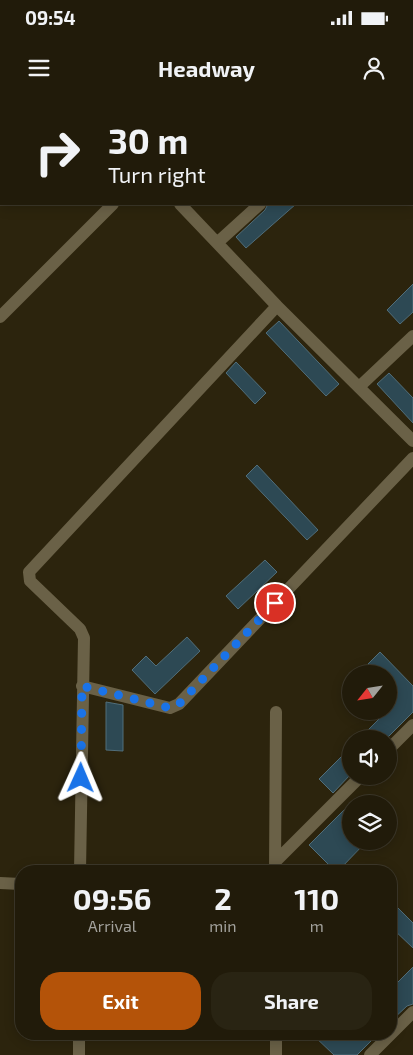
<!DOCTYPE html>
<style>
body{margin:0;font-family:"Exo 2",sans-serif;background:#292413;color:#f1f3f6;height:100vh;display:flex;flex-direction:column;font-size:19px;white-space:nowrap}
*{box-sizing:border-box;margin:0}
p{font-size:16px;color:#a2a19c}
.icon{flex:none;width:28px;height:28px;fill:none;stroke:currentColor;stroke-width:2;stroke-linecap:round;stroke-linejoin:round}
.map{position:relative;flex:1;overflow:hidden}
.details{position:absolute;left:15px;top:765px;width:382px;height:175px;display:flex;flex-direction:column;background:#211b0a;border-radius:20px;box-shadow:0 2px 12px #0003,0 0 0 1px #3e392b}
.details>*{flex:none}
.banner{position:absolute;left:0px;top:0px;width:414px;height:105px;box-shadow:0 2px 12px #0003,0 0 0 1px #3e392b;background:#211b0a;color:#f1f3f6;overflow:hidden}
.needle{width:32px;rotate:240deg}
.tools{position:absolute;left:342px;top:565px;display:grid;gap:10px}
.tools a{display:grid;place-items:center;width:55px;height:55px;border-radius:50%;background:#211b0a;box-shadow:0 2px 12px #0003,0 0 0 1px #3e392b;font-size:25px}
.pin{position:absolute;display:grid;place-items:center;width:42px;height:42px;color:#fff;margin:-21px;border:2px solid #fff;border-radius:50%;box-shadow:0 1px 5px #0007}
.me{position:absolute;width:55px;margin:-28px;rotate:1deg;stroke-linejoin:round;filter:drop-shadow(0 0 4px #0008)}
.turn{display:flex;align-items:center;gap:18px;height:105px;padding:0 25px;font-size:22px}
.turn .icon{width:65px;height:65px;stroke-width:2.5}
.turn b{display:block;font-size:35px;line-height:42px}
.eta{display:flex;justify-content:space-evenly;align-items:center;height:85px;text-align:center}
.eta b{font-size:30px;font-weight:700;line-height:35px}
.action{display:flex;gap:10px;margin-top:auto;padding:10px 25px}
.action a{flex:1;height:58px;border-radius:20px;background:#b45309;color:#fff;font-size:20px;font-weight:700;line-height:58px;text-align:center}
.action a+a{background:#292413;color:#f1f3f6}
.status{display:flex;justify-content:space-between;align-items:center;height:35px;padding:0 25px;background:#211b0a;direction:ltr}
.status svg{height:14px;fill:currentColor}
header{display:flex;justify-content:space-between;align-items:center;height:65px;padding:0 25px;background:#211b0a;font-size:22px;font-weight:700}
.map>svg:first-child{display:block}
</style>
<div class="status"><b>09:54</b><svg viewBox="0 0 49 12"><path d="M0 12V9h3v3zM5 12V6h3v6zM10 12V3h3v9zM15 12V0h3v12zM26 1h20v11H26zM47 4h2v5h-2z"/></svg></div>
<header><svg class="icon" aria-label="menu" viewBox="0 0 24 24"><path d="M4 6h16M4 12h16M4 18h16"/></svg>Headway<svg class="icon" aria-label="person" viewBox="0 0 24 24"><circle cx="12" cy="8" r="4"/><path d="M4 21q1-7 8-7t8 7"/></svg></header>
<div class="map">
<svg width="413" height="955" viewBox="0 0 413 955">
<rect width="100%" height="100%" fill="#2c240d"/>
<path fill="#2d4954" stroke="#516e7a" d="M 268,104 L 296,104 L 246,148 L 236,137 L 265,110 Z
M 413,184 L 413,212 L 400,224 L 387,210 Z
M 279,221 L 339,284 L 326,296 L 266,233 Z
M 236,262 L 266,293 L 255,304 L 226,273 Z
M 389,273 L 413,298 L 413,323 L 377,284 Z
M 257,365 L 318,430 L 307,440 L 246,376 Z
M 265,460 L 277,472 L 238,509 L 226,496 Z
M 187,537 L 200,551 L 155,594 L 132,570 L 146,556 L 156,566 Z
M 380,552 L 413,586 L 413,612 L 386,639 L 359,639 L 387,611 L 389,611 L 389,574 L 378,574 L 368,564 Z
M 106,602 L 123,605 L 123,651 L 106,650 Z
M 351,647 L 351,674 L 333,693 L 319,679 Z
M 351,703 L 351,741 L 367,741 L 338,771 L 335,771 L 309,745 Z
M 391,801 L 413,823 L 413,848 L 391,827 Z
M 413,867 L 413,904 L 407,906 L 391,921 L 391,889 Z
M 312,934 L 378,934 L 357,955 L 334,955 Z"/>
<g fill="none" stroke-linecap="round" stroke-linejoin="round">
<path stroke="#6a6147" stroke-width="12" d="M 82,0 L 83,1
M 412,16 L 413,16
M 180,104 L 277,206 L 413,341
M 217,143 L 260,104
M 0,217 L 113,104
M 359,287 L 413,236
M 82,586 L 170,608 L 179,604 L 413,358
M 389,649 L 413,625
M 275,762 L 361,676
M 80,771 L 84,538 L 80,529 L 30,481 L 29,472 L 277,206
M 275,771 L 276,612
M 0,783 L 21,784
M 276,934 L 276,955
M 79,955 L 79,934
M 370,955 L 413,912"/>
</g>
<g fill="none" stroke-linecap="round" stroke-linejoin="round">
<path stroke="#1a73e8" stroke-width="9" stroke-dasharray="0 16.2" d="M 81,678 L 82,586 L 170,608 L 179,604 L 275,503"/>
</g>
</svg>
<div class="tools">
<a><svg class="needle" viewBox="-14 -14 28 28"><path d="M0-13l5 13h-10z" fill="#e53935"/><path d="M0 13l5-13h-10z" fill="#a2a19c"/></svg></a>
<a><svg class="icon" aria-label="sound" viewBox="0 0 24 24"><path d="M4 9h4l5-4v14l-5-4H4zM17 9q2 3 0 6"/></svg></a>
<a><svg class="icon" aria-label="layers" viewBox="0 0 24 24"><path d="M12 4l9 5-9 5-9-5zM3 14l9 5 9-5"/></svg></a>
</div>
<div class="pin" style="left:275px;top:503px;background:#d93025"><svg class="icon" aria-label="arrive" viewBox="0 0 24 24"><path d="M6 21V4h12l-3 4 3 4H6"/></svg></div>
<svg class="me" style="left:81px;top:678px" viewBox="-20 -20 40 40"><path d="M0-17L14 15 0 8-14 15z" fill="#1a73e8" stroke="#fff" stroke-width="4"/></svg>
<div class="banner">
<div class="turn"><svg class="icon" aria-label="right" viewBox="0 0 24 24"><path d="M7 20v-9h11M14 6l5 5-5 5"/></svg><div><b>30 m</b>Turn right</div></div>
</div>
<section class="details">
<div class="eta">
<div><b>09:56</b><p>Arrival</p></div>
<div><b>2</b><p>min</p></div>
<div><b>110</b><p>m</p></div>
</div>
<div class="action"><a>Exit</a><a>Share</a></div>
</section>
</div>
